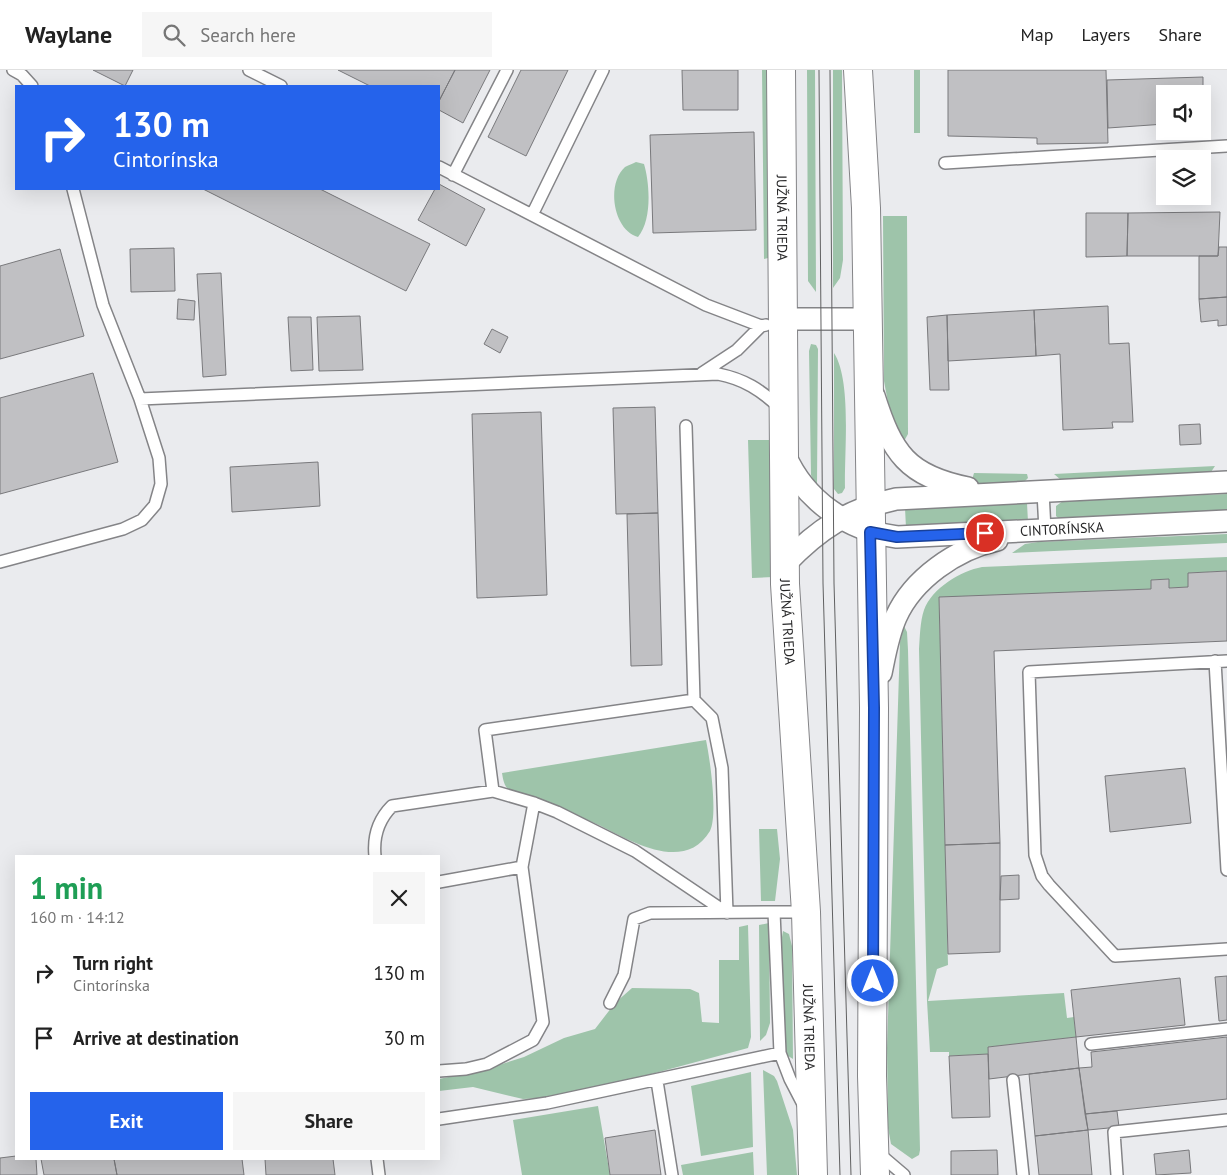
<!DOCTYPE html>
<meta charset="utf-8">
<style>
body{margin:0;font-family:"PT Sans",sans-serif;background:#f6f6f6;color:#222;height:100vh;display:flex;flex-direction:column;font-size:19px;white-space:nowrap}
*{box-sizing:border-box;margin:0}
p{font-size:16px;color:#767676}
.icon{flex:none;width:28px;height:28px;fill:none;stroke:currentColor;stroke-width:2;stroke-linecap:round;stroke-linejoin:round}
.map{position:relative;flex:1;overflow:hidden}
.side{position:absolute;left:15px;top:785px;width:425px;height:305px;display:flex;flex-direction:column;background:#fff;border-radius:0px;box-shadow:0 5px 20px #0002}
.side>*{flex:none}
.guide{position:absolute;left:15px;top:15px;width:425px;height:105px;border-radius:0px;box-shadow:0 5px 20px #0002;background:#2563eb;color:#fff;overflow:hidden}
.tools{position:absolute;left:1156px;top:15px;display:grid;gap:10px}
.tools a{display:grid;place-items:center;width:55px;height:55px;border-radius:0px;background:#fff;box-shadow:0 5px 20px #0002;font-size:25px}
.pin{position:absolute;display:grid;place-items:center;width:42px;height:42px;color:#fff;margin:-21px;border:2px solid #fff;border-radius:50%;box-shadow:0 1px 5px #0007}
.me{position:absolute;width:55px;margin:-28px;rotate:0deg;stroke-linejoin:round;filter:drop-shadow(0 0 4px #0008)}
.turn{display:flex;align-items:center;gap:18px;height:105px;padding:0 15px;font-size:22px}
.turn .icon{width:65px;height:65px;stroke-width:2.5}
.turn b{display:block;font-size:35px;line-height:42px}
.round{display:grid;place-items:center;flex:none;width:52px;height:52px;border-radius:0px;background:#f6f6f6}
.head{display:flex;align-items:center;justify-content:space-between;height:85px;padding:0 15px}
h1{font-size:30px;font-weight:800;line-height:38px;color:#1e9e55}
.action{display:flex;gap:10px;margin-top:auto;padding:10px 15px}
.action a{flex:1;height:58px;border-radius:0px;background:#2563eb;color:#fff;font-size:20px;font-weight:800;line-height:58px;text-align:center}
.action a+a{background:#f6f6f6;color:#222}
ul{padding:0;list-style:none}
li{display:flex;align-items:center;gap:15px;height:65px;padding:0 15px}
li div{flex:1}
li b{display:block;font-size:19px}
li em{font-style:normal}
header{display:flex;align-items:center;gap:30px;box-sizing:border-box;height:70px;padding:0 25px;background:#fff;border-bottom:1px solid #e0e0e0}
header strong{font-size:24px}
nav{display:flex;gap:28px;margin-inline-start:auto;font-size:18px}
.search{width:350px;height:45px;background:#f6f6f6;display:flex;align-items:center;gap:12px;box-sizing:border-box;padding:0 18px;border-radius:0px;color:#767676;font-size:19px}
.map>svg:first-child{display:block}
</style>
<header>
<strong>Waylane</strong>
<div class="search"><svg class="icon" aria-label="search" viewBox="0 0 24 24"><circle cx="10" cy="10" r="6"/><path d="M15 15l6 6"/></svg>Search here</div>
<nav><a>Map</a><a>Layers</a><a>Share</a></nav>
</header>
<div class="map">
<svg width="1227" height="1105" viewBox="0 0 1227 1105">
<rect width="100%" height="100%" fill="#eaebee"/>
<path fill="#9ec4aa" d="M 762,0 L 768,0 L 768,188 L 764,189 Z
M 807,0 L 815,0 L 816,222 L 808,211 Z
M 833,0 L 842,0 L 843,190 L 840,208 L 833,218 Z
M 914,0 L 920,0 L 920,63 L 914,63 Z
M 636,92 L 644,94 C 650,114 652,150 638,167 C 613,160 606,114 625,97 C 628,95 633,94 636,92 Z
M 883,146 L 907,146 L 908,364 L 903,373 C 891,355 888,332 884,311 Z
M 811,274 L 816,275 L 818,279 L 817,413 L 815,414 L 811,405 L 809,281 Z
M 834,283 C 852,311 844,383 845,418 L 842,423 L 838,424 L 834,419 Z
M 748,370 L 770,370 L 773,507 L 752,508 Z
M 1215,396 L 1211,402 L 1061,410 L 1054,404 Z
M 974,403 L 1027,404 L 1028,408 L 1023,413 L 971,413 Z
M 1227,424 L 1227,443 L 1060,450 L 1056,446 L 1056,436 L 1063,431 Z
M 1027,433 L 1028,452 L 906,458 L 905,438 Z
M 1227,464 L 1227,473 L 1012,483 L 1025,474 L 1038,472 Z
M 1227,487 L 1227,501 L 1189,503 L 1188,517 L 1169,518 L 1169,509 L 1151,510 L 1151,519 L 939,528 L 948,895 L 937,899 L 928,931 L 1064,923 L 1067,948 L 1074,947 L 1076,967 L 989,977 L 988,984 L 949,986 L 949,982 L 930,982 L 927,931 L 919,579 C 920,566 920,552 924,540 C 932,518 961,501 982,497 Z
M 904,556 L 907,562 L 908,580 L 920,1080 L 919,1085 L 912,1089 L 891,1074 L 888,1058 L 887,978 L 900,572 Z
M 706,670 C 710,689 718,745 710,761 C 685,803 632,772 601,756 C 586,749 571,743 556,736 C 541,729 523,729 509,720 C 504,716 503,709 502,703 Z
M 759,759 L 777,759 L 780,789 L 775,831 L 761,831 Z
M 769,853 L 770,953 L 766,965 L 760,971 L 759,855 Z
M 748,855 L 751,967 L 748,978 L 618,1013 L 543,1028 L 523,1029 L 473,1017 L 439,1021 L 439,1009 L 483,1000 L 524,987 L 564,968 L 595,959 L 615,933 L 632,918 L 690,919 L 699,923 L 702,952 L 719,953 L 719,890 L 739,890 L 739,857 Z
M 783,861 L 789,864 L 792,876 L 793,989 L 785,984 L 781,873 Z
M 763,1000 L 774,1006 L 777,1011 L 793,1060 L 797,1105 L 767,1105 Z
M 751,1002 L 753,1077 L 701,1086 L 691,1016 Z
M 598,1036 L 610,1105 L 522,1105 L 513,1050 Z
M 753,1082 L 754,1105 L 683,1105 L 681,1095 Z"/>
<path fill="#c0c0c3" stroke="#79797c" d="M 93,0 L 133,0 L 125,16 Z
M 338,0 L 455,0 L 439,31 L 439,16 L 370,16 Z
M 455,0 L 490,0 L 463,53 L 439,40 L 439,31 Z
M 521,0 L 568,0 L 526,86 L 488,67 Z
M 682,0 L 738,0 L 738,40 L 683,40 Z
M 948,0 L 1106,0 L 1108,73 L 1037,74 L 1037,68 L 948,66 Z
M 1203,7 L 1203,53 L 1202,24 L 1165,24 L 1165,54 L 1108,58 L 1107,10 Z
M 754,62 L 756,160 L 653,163 L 650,65 Z
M 439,114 L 485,139 L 466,176 L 418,150 L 435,119 L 439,119 Z
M 203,119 L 320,119 L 430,174 L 406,221 Z
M 1220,142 L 1218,186 L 1127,186 L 1128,143 Z
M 1086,143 L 1128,143 L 1127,186 L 1086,187 Z
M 1219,177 L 1227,177 L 1227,227 L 1199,229 L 1199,186 L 1218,186 Z
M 174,178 L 175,221 L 131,222 L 130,179 Z
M 60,179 L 84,266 L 0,289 L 0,196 Z
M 221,203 L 226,305 L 203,307 L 197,204 Z
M 1227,227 L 1227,255 L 1218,256 L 1218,250 L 1201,252 L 1199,229 Z
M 178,229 L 195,231 L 194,250 L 177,249 Z
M 1108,236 L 1109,274 L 1129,273 L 1133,352 L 1112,352 L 1113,358 L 1063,360 L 1060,284 L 1036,286 L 1034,240 Z
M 1034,240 L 1036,286 L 948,291 L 947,245 Z
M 947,245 L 949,320 L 930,320 L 927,247 Z
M 360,246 L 363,300 L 319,301 L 317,247 Z
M 288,247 L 311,247 L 313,300 L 291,301 Z
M 492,259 L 508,267 L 500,283 L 484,274 Z
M 93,303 L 118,392 L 0,424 L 0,328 Z
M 655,337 L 658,443 L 616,444 L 613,338 Z
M 541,342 L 547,525 L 477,528 L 472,344 Z
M 1200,354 L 1201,374 L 1180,375 L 1179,355 Z
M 318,392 L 320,436 L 232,442 L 230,397 Z
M 658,443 L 662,595 L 631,596 L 627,444 Z
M 1227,501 L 1227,571 L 994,581 L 1000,773 L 945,775 L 939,527 L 1151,519 L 1151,510 L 1169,509 L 1169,518 L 1188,517 L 1188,503 Z
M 1185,698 L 1191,753 L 1110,762 L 1105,706 Z
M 1000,773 L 1000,882 L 948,884 L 945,775 Z
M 1019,805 L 1019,829 L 1000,830 L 1001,806 Z
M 1227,906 L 1227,950 L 1219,951 L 1215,907 Z
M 1180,908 L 1185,955 L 1076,967 L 1071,920 Z
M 1076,967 L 1079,998 L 989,1009 L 988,977 Z
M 1227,967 L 1227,1029 L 1085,1044 L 1079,998 L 1092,997 L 1091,982 Z
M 988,984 L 990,1047 L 952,1048 L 949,986 Z
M 1079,998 L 1088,1060 L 1035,1066 L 1029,1004 Z
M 1117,1041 L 1119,1057 L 1088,1060 L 1085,1044 Z
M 655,1060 L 661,1105 L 610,1105 L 605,1068 Z
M 1088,1060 L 1092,1105 L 1039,1105 L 1035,1066 Z
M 997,1080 L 998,1105 L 951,1105 L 951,1081 Z
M 1189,1080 L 1191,1103 L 1156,1105 L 1154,1084 Z
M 16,1086 L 16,1089 L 36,1089 L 37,1105 L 0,1105 L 0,1088 Z
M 41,1089 L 114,1089 L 117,1105 L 44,1105 Z
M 114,1089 L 242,1089 L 244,1105 L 117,1105 Z
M 265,1089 L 333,1089 L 335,1105 L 266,1105 Z"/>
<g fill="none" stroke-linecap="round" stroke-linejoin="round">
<g stroke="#848487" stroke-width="14">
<path id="service" d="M 13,0 L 22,5 L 32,16
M 249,0 L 281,16
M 945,93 L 1227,76
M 439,97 L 706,235 L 761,256
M 453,105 L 507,0
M 532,145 L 603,0
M 702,303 L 737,280 L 761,256 L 766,255
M 140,329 L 718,304 C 744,309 761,320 780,338
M 1043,422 L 1045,460
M 0,492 L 123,459 L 142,450 L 155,435 L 161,414 L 159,388 L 140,329 L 103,235 L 73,119
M 1215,591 L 1227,800
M 1227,591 L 1029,602 L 1035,785 L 1042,806 L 1049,815 L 1115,886 L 1227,879
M 493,721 L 485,660 L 694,630
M 375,786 C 373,766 378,750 392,736 L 493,721 L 534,733 L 557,742 L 635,781 L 727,843 L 722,698 L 712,648 L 694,630 L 686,356
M 522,797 L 534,733
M 439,812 L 522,797 L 543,952 L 533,970 L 487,994 L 466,999 L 439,1001
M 610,933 L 624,905 L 634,849 L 650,843 L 774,842
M 1091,974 L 1227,959
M 780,983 L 790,1009 L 804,1036
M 1013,1010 L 1023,1105
M 657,1011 L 672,1105
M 439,1049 L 547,1033 L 780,983 L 774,842 L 806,842
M 877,1082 L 904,1105
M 377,1089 L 379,1105
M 1117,1105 L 1114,1062 L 1227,1050"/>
</g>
<g stroke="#848487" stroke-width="24">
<g id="minor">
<path d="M 782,249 L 868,249"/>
<path d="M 874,326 C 892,383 907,406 968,418"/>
<path id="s1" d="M 785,385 C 805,431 848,460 897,467 L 1227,451"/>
<path d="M 785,494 C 818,459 849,439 896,429 L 1227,412"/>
<path d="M 881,603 C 885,584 888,565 896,547 C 913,509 956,479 997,470"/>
</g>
</g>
<g stroke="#848487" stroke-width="30">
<g id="tertiary">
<path id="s2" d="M 781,0 L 785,514 L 806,842 L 813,1105"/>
<path d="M 858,0 L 866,138 L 874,638 L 872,1006 L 875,1105"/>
</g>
</g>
<use href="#service" stroke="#fff" stroke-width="11"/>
<use href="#minor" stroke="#fff" stroke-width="21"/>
<use href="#tertiary" stroke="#fff" stroke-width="28"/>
<path stroke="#606061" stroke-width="1" d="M 819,0 L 823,513 L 840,1105
M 830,0 L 834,513 L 851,1105"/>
</g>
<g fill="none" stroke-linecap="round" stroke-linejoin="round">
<g stroke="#184099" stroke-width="12">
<path id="route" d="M 873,911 L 874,638 L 870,462 L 897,467 L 985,463"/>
</g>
<use href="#route" stroke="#2563eb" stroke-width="9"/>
</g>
<g text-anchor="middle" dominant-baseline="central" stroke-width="4.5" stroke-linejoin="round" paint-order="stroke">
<g font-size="14" fill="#272728" stroke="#f8f8fb">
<text stroke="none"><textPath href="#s2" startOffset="148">JUŽNÁ TRIEDA</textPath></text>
<text stroke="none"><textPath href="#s1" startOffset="310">CINTORÍNSKA</textPath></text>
<text stroke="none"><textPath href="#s2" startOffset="552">JUŽNÁ TRIEDA</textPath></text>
<text stroke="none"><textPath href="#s2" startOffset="958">JUŽNÁ TRIEDA</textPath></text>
</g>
</g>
</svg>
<div class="tools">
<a><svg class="icon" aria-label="sound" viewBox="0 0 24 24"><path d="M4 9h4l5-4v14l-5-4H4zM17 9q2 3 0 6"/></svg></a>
<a><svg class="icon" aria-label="layers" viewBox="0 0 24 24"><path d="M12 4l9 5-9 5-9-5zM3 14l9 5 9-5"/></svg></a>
</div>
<div class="pin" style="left:985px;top:463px;background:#d93025"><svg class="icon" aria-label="arrive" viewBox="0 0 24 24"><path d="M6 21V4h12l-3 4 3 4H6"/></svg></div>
<svg class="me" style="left:873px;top:911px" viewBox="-20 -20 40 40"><circle r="17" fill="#2563eb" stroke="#fff" stroke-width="3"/><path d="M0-11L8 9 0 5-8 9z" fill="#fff"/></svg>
<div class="guide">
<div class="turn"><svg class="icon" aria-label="right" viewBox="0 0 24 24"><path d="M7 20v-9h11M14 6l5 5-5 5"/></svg><div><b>130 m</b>Cintorínska</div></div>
</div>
<section class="side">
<div class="head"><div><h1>1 min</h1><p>160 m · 14:12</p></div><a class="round"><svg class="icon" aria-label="close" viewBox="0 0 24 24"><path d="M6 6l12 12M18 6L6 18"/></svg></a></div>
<ul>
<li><svg class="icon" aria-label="right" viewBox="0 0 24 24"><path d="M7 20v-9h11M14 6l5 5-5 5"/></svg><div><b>Turn right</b><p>Cintorínska</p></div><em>130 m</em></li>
<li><svg class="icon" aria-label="arrive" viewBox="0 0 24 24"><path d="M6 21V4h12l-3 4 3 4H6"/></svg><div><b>Arrive at destination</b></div><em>30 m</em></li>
</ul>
<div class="action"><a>Exit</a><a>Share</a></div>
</section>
</div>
